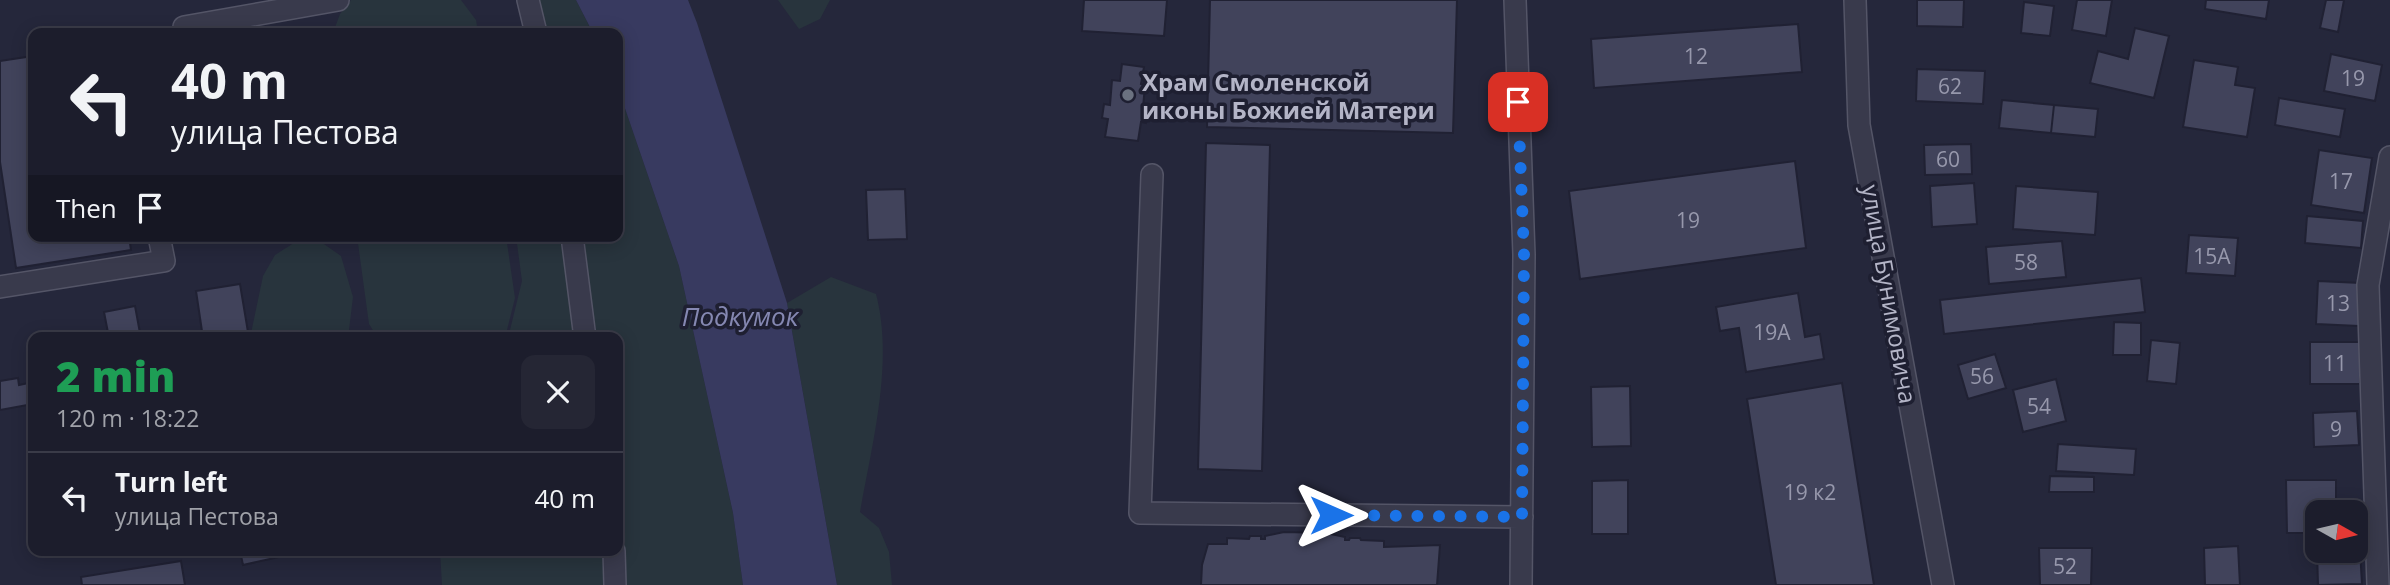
<!DOCTYPE html>
<meta charset="utf-8">
<style>
body{margin:0;font-family:"Open Sans",sans-serif;background:#252634;color:#f1f3f6;height:100vh;display:flex;flex-direction:column;font-size:26px;white-space:nowrap}
*{box-sizing:border-box;margin:0}
p{font-size:23px;color:#a0a2a9}
.icon{flex:none;width:38px;height:38px;fill:none;stroke:currentColor;stroke-width:2;stroke-linecap:round;stroke-linejoin:round}
.map{position:relative;flex:1;overflow:hidden}
.details{position:absolute;left:28px;top:332px;width:595px;height:224px;display:flex;flex-direction:column;background:#1c1d2c;border-radius:14px;box-shadow:0 4px 18px #0003,0 0 0 2px #3a3b48}
.details>*{flex:none}
.top-card{position:absolute;left:28px;top:28px;width:595px;height:214px;border-radius:14px;box-shadow:0 4px 18px #0003,0 0 0 2px #3a3b48;background:#1c1d2c;color:#f1f3f6;overflow:hidden}
.needle{width:46px;rotate:98deg}
.fabs{position:absolute;left:2305px;top:500px;display:grid;gap:14px}
.fabs a{display:grid;place-items:center;width:63px;height:63px;border-radius:14px;background:#1c1d2c;box-shadow:0 4px 18px #0003,0 0 0 2px #3a3b48;font-size:35px}
.pin{position:absolute;display:grid;place-items:center;width:60px;height:60px;color:#fff;margin:-30px;border-radius:14px;box-shadow:0 4px 10px #0006}
.me{position:absolute;width:77px;margin:-38px;rotate:90deg;stroke-linejoin:round;filter:drop-shadow(0 0 5px #0008)}
.turn{display:flex;align-items:center;gap:24px;height:147px;padding:0 28px;font-size:32px}
.turn .icon{width:91px;height:91px;stroke-width:2.5}
.turn b{display:block;font-size:49px;line-height:60px}
.then{display:flex;align-items:center;height:66px;padding:0 28px;background:#0003;gap:14px;font-size:26px}
.round{display:grid;place-items:center;flex:none;width:74px;height:74px;border-radius:14px;background:#252634}
.summary{display:flex;align-items:center;justify-content:space-between;height:119px;padding:0 28px}
h1{font-size:42px;font-weight:800;line-height:52px;color:#1e9e55}
ul{padding:0;list-style:none}
li{display:flex;align-items:center;gap:21px;height:91px;padding:0 28px;border-top:2px solid #3a3b48}
li div{flex:1}
li b{display:block;font-size:26px}
li em{font-style:normal}
.map>svg:first-child{display:block}
</style>
<div class="map">
<svg width="2390" height="585" viewBox="0 0 2390 585">
<rect width="100%" height="100%" fill="#25273b"/>
<path fill="#28343d" d="M 351,0 L 461,0 L 476,20 L 478,33 L 333,33 L 340,14 Z
M 539,0 L 576,0 L 593,33 L 546,33 Z
M 778,0 L 830,0 L 820,19 L 799,29 Z
M 618,88 L 679,266 L 733,513 L 743,585 L 624,585 L 622,489 L 618,464 L 618,338 L 597,338 L 582,236 L 618,236 Z
M 357,236 L 506,236 L 515,298 L 506,334 L 502,338 L 378,338 L 369,324 Z
M 516,236 L 562,236 L 574,338 L 508,338 L 522,281 Z
M 297,241 L 321,242 L 341,256 L 353,297 L 348,338 L 250,338 L 263,276 L 275,255 Z
M 831,277 L 876,294 C 894,362 872,444 860,512 L 879,528 L 889,552 L 892,585 L 837,585 L 787,303 Z
M 440,551 L 605,551 L 607,585 L 442,585 Z"/>
<path fill="#383a60" d="M 576,0 L 688,0 L 697,23 L 787,303 L 837,585 L 743,585 L 733,513 L 679,266 L 618,88 L 618,33 L 593,33 Z"/>
<path fill="#41435b" stroke="#202133" stroke-width="2" d="M 1084,0 L 1167,0 L 1164,36 L 1082,31 Z
M 1210,0 L 1457,0 L 1453,133 L 1207,127 Z
M 1917,0 L 1964,0 L 1963,27 L 1917,26 Z
M 2077,0 L 2112,0 L 2106,36 L 2072,30 Z
M 2206,0 L 2269,0 L 2266,19 L 2205,9 Z
M 2326,0 L 2344,0 L 2338,32 L 2320,28 Z
M 2024,2 L 2054,6 L 2050,36 L 2021,33 Z
M 1798,24 L 1802,72 L 1594,88 L 1591,39 Z
M 2135,28 L 2169,36 L 2154,98 L 2090,83 L 2098,51 L 2128,59 Z
M 2331,54 L 2382,65 L 2375,101 L 2324,91 Z
M 33,56 L 33,236 L 129,236 L 131,250 L 16,268 L 0,162 L 0,61 Z
M 2194,60 L 2238,67 L 2235,85 L 2255,88 L 2247,137 L 2183,127 Z
M 1122,64 L 1144,67 L 1141,84 L 1145,85 L 1143,108 L 1148,109 L 1146,123 L 1141,122 L 1138,141 L 1105,137 L 1108,119 L 1102,118 L 1104,104 L 1110,105 L 1112,80 L 1120,81 Z
M 1917,69 L 1985,71 L 1983,104 L 1916,101 Z
M 2279,98 L 2345,109 L 2340,137 L 2275,125 Z
M 2002,100 L 2054,105 L 2051,133 L 1999,128 Z
M 2054,105 L 2098,109 L 2095,137 L 2051,133 Z
M 1206,143 L 1270,145 L 1262,471 L 1198,469 Z
M 1971,144 L 1972,174 L 1925,175 L 1924,145 Z
M 2319,150 L 2372,158 L 2364,213 L 2311,205 Z
M 1795,161 L 1806,248 L 1580,279 L 1569,191 Z
M 1974,183 L 1977,224 L 1932,227 L 1930,186 Z
M 2016,186 L 2098,192 L 2095,235 L 2013,229 Z
M 905,189 L 907,239 L 868,240 L 866,190 Z
M 2307,216 L 2363,221 L 2361,248 L 2305,243 Z
M 2189,235 L 2238,238 L 2235,276 L 2186,273 Z
M 2062,241 L 2066,277 L 1989,284 L 1986,247 Z
M 2141,278 L 2145,312 L 1944,334 L 1940,300 Z
M 2318,281 L 2361,283 L 2359,326 L 2316,324 Z
M 240,284 L 249,338 L 203,338 L 196,291 Z
M 1798,293 L 1805,337 L 1820,334 L 1824,359 L 1746,372 L 1739,328 L 1720,331 L 1716,307 Z
M 135,306 L 140,333 L 109,338 L 104,312 Z
M 2114,322 L 2141,323 L 2141,355 L 2113,355 Z
M 2151,340 L 2180,343 L 2176,384 L 2147,381 Z
M 2310,342 L 2360,342 L 2360,384 L 2310,384 Z
M 1995,354 L 2006,388 L 1968,399 L 1958,365 Z
M 18,378 L 19,385 L 33,382 L 33,404 L 0,410 L 0,381 Z
M 2056,379 L 2066,421 L 2023,432 L 2013,390 Z
M 1842,383 L 1874,585 L 1776,585 L 1747,399 Z
M 1630,386 L 1631,446 L 1592,447 L 1591,387 Z
M 2357,411 L 2359,445 L 2314,447 L 2313,413 Z
M 2058,444 L 2136,449 L 2134,475 L 2056,471 Z
M 2050,476 L 2094,477 L 2094,492 L 2049,492 Z
M 1628,480 L 1628,534 L 1592,534 L 1592,481 Z
M 2286,480 L 2336,480 L 2336,513 L 2317,513 L 2317,533 L 2287,533 Z
M 1284,532 L 1326,533 L 1345,537 L 1345,540 L 1349,540 L 1350,538 L 1360,538 L 1361,540 L 1384,541 L 1384,547 L 1440,545 L 1437,585 L 1201,585 L 1202,565 L 1208,544 L 1227,544 L 1227,538 L 1249,539 L 1250,536 L 1261,536 L 1261,539 L 1265,539 L 1265,536 Z
M 2238,546 L 2240,585 L 2205,585 L 2204,548 Z
M 2039,548 L 2092,548 L 2091,585 L 2040,585 Z
M 2360,550 L 2362,584 L 2318,585 L 2317,551 Z
M 240,551 L 306,551 L 243,565 Z
M 181,561 L 185,585 L 82,585 L 81,577 Z"/>
<g fill="none" stroke-linecap="round" stroke-linejoin="round">
<g stroke="#545567" stroke-width="24">
<path id="minor" d="M 528,0 L 536,33
M 1515,0 L 1524,255 L 1521,585
M 1855,0 L 1859,125 L 1943,585
M 184,27 L 338,0
M 1152,175 L 1140,513 L 1522,517
M 572,236 L 585,338
M 0,287 L 164,261 L 159,236
M 614,551 L 615,585
M 2378,585 L 2368,285 L 2390,157"/>
</g>
<use href="#minor" stroke="#393a4c" stroke-width="21"/>
</g>
<g fill="none" stroke-linecap="round" stroke-linejoin="round">
<path stroke="#1a73e8" stroke-width="12" stroke-dasharray="0 21.6" d="M 1331,515 L 1522,517 L 1524,254 L 1518,102"/>
</g>
<circle fill="#6b7280" stroke="#1e1f31" stroke-width="2.5" cx="1128" cy="95" r="7"/>
<g text-anchor="middle" dominant-baseline="central" stroke-width="7" stroke-linejoin="round" paint-order="stroke">
<g font-size="21" fill="#9798ac">
<text x="1696" y="56">12</text>
<text x="2353" y="78">19</text>
<text x="1950" y="86">62</text>
<text x="1948" y="159">60</text>
<text x="2341" y="181">17</text>
<text x="1688" y="220">19</text>
<text x="2212" y="256">15А</text>
<text x="2026" y="262">58</text>
<text x="2338" y="303">13</text>
<text x="1772" y="332">19А</text>
<text x="2335" y="363">11</text>
<text x="1982" y="376">56</text>
<text x="2039" y="406">54</text>
<text x="2336" y="429">9</text>
<text x="1810" y="492">19 к2</text>
<text x="2065" y="566">52</text>
</g>
<g font-size="24" font-weight="bold" fill="#b4b5c7" stroke="#1e1f31" text-anchor="start">
<text x="1142" y="81">Храм Смоленской<tspan x="1142" dy="28">иконы Божией Матери</tspan></text>
</g>
<g font-size="24" fill="#b4b5c7" stroke="#1e1f31">
<text transform="translate(1890 294) rotate(80)">улица Бунимовича</text>
</g>
<g font-size="26" font-style="italic" fill="#8588b2" stroke="#1e1f31">
<text x="740" y="316">Подкумок</text>
</g>
</g>
</svg>
<div class="fabs">
<a><svg class="needle" viewBox="-14 -14 28 28"><path d="M0-13l5 13h-10z" fill="#e53935"/><path d="M0 13l5-13h-10z" fill="#a0a2a9"/></svg></a>
</div>
<div class="pin" style="left:1518px;top:102px;background:#d93025"><svg class="icon" aria-label="arrive" viewBox="0 0 24 24"><path d="M6 21V4h12l-3 4 3 4H6"/></svg></div>
<svg class="me" style="left:1331px;top:515px" viewBox="-20 -20 40 40"><path d="M0-17L14 15 0 8-14 15z" fill="#1a73e8" stroke="#fff" stroke-width="4"/></svg>
<div class="top-card">
<div class="turn"><svg class="icon" aria-label="left" viewBox="0 0 24 24"><path d="M17 20v-9H6M10 6l-5 5 5 5"/></svg><div><b>40 m</b>улица Пестова</div></div>
<div class="then">Then<svg class="icon" aria-label="arrive" viewBox="0 0 24 24"><path d="M6 21V4h12l-3 4 3 4H6"/></svg></div>
</div>
<section class="details">
<div class="summary"><div><h1>2 min</h1><p>120 m · 18:22</p></div><a class="round"><svg class="icon" aria-label="close" viewBox="0 0 24 24"><path d="M6 6l12 12M18 6L6 18"/></svg></a></div>
<ul>
<li><svg class="icon" aria-label="left" viewBox="0 0 24 24"><path d="M17 20v-9H6M10 6l-5 5 5 5"/></svg><div><b>Turn left</b><p>улица Пестова</p></div><em>40 m</em></li>
</ul>
</section>
</div>
